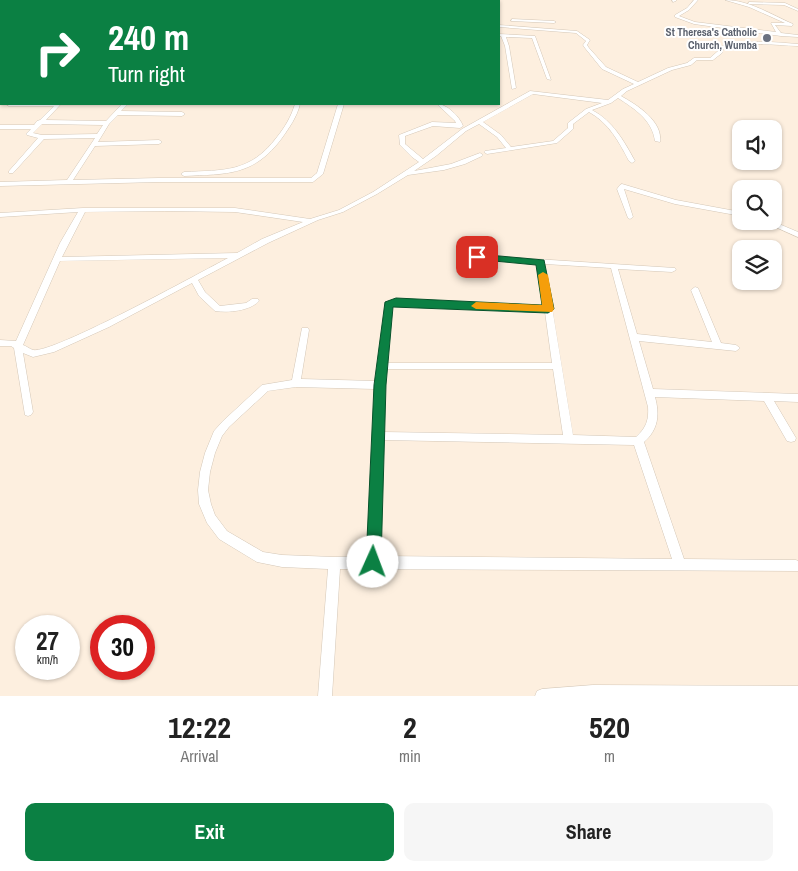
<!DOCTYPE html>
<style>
body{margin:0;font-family:"Archivo Narrow",sans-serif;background:#f6f6f6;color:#222;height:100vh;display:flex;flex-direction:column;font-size:19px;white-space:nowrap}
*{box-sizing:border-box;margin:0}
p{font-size:16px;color:#767676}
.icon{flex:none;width:28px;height:28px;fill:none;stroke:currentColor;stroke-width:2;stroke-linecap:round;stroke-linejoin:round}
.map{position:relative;height:696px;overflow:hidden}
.drawer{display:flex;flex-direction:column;background:#fff;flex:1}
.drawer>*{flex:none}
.guide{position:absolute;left:0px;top:0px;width:500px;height:105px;box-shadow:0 1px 4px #0004;background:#0b8043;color:#fff;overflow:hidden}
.controls{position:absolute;left:732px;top:120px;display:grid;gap:10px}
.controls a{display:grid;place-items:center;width:50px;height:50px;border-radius:10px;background:#fff;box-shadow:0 1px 4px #0004;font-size:25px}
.speed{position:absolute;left:15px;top:615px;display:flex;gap:10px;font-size:25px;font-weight:700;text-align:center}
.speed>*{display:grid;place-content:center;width:65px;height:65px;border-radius:50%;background:#fff;box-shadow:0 1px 4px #0004;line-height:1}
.speed small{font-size:12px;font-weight:400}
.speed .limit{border:8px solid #d22;background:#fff;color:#111}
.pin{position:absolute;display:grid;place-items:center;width:42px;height:42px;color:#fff;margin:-21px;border-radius:10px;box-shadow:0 2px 8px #0006}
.me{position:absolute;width:55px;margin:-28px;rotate:2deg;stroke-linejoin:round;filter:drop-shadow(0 0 4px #0008)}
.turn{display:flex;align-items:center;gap:18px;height:105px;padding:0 25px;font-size:22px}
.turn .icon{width:65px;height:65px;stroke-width:2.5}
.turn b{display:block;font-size:35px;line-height:42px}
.eta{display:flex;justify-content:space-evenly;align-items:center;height:85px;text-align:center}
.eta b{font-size:30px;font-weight:700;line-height:35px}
.primary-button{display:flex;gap:10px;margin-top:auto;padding:10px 25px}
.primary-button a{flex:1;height:58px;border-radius:10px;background:#0b8043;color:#fff;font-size:20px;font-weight:700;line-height:58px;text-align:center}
.primary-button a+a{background:#f6f6f6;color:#222}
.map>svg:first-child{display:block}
</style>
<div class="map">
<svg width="798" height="696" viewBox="0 0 798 696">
<rect width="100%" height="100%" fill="#fdefdf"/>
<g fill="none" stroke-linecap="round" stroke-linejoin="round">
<g stroke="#d4c7b7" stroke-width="1">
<path id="street" d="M 672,0 L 676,0 L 676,1 L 673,2 Z
M 694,0 L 698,0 L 689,10 L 679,16 L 695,22 L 776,32 L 771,23 L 785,23 L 749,7 L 725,0 C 749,0 772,15 793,24 L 792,26 L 775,25 L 781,33 L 798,35 L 798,37 L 781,36 L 694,24 L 675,17 L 675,15 L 687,8 Z
M 749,2 L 785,3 L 798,9 L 798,11 L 784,5 L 748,4 Z
M 512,19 L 554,21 L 556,22 L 554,23 L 511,21 Z
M 499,25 L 577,31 L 590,40 L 587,45 L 589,48 L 606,67 L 638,82 L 668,68 L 687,63 L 694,58 L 710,58 L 718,51 L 719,47 C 746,39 771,42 798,44 L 798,46 C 773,45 748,41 723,49 L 722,53 L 713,60 L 697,60 L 691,65 L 672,70 L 627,91 L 621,96 C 637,105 663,121 660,142 L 655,141 C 652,120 635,109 618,98 L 611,103 L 592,110 C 613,121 624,141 635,161 L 632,163 L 629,161 C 619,142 609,123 589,112 L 573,124 L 573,129 L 557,143 L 487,154 L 484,152 L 485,151 L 506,148 L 497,137 L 479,124 L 466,131 L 436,156 L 414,171 L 451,164 L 480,153 L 483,155 L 482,156 L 465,164 L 444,170 L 408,175 L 377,194 L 343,212 L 318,220 L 268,243 L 198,280 L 205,292 L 220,306 L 246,303 L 252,299 L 258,299 L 259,301 C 250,311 228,313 215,311 L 199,296 L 192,283 L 109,327 L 54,352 L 33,357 L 23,353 L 33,412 L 31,415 L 28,416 L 25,415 L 14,348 L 11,346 L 0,346 L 0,340 L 16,341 L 60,243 L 78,212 L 0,217 L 0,213 L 83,208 L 235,208 L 310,219 L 339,210 L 373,192 L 419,162 L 412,157 L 400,145 L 399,135 L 432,122 L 456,123 L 455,121 L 437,104 C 447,104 460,117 463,126 L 460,128 L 433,126 L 405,136 L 405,144 L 423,159 L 462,129 L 530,91 L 608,100 L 623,89 L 634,84 L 602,69 L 585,48 L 583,45 L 586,41 L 576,33 L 499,27 ZM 533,94 L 602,103 L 586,109 L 568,123 L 568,128 L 553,141 L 511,147 L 501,135 L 483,122 ZM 165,211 L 235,212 L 303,222 L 262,239 L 237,253 L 62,257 L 85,212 ZM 228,258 C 201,272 53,354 33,350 C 30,349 26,346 23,345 L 60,261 Z
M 0,30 L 1,30 L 1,37 L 0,37 Z
M 499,34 L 535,36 L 551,80 L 547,79 L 532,38 L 506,37 L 509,46 L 516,88 L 512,89 L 505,46 L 501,36 L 499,36 Z
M 1,89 L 1,93 L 0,94 L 0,90 Z
M 6,104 L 61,104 L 46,120 L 106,121 L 122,104 L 128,104 L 121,111 L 182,112 L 185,114 L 182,116 L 118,115 L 109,124 L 98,142 L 159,140 L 162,142 L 159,144 L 95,146 L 73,180 L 159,178 L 311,178 L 317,173 L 338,104 L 344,104 L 323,174 L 313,182 L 159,182 L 0,186 L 0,182 L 67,180 L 95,138 L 44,139 L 13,173 L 9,173 L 9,171 L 38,138 L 27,135 L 26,134 L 31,129 L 0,129 L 0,125 L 34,125 L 37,121 L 40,120 L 54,106 L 9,106 ZM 42,124 L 103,125 L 97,134 L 42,135 L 33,133 Z
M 295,104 L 300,104 C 297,117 289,128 282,138 C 254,176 227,174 184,176 L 181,174 L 184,172 C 224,170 250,173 277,137 C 285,127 291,117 295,104 Z
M 622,184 L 676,200 L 741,212 L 741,216 L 675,204 L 624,189 L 633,217 L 630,219 L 628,218 L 617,189 L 620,185 Z
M 762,221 L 772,221 L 798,232 L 798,237 Z
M 474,255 L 675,268 L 676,270 L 672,272 L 618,269 L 637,334 L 712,342 L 691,290 L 695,287 L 698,288 L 721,343 L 736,345 L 740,348 L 736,351 L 639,341 L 653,389 L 798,394 L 798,402 L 774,401 L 796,438 L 795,441 L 791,442 L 787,441 L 764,401 L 655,397 C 660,415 658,430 644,442 L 684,559 L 796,560 L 798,561 L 798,571 L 340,569 L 332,696 L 318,696 L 328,569 L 282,567 L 257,562 L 219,539 L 207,523 L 199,504 L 198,490 L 200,472 L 205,453 L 214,431 L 223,421 L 262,385 L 292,380 L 302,328 L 308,328 L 309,330 L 301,379 L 376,381 L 385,303 L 396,299 L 544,306 L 537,263 L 477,259 L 474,259 ZM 545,264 L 611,268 L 648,407 C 649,420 646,428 636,437 L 573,435 ZM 397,305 L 545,312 L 552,363 L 387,363 L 392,307 ZM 386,369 L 553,369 L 563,435 L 383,432 ZM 296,387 L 375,389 L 367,556 L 334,557 L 282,555 L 263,552 L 227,531 L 215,515 L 211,504 L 208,490 L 210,472 L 215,453 L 222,436 L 229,427 L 268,391 ZM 383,440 L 634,445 L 672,559 L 379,556 Z
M 593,685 L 798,686 L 798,696 L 535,696 L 537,691 L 542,689 Z"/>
</g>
<g stroke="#d4c7b7" stroke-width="2">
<path id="secondary" d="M 1,24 L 1,28 L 0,29 L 0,25 Z"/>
</g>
<use href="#street" fill="#fff" fill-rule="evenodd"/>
<use href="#secondary" fill="#fff" fill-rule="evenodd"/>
</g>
<path fill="#0b8043" stroke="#07532c" d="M 477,254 L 544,260 L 554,309 L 548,313 L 393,307 L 386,385 L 381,562 L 379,567 L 373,570 L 368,567 L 366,562 L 374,385 L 385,302 L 396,298 L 542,305 L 536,265 L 473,259 L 472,257 Z"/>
<path fill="#f59e0b" d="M 543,272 L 548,275 L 554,309 L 552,312 L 476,309 L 471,306 L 476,302 L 542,305 L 538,275 Z"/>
<circle fill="#6b7280" stroke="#fff" stroke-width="2" cx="767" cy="38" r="5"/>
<g text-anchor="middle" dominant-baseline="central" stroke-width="4" stroke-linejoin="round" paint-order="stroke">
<g font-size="11" font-weight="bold" fill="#5b616d" stroke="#fff" text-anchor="end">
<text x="757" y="32">St Theresa's Catholic<tspan x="757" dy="13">Church, Wumba</tspan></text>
</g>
</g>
</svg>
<div class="controls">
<a><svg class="icon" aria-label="sound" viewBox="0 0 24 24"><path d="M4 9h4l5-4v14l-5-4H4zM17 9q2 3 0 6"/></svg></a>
<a><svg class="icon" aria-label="search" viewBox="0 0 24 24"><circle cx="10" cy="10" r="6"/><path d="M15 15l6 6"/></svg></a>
<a><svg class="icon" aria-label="layers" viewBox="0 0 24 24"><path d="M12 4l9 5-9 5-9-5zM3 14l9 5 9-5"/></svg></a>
</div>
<div class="speed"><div>27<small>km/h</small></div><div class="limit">30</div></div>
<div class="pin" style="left:477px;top:257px;background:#d93025"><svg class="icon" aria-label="arrive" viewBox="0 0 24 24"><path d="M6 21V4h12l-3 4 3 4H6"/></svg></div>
<svg class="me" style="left:373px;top:562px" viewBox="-20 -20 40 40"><circle r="19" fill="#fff"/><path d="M0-13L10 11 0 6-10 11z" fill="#0b8043"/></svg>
<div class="guide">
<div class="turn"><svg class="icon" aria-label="right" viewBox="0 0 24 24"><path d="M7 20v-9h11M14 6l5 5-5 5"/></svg><div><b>240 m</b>Turn right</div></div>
</div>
</div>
<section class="drawer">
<div class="eta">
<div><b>12:22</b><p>Arrival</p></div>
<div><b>2</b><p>min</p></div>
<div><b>520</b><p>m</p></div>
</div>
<div class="primary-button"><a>Exit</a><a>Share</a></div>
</section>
